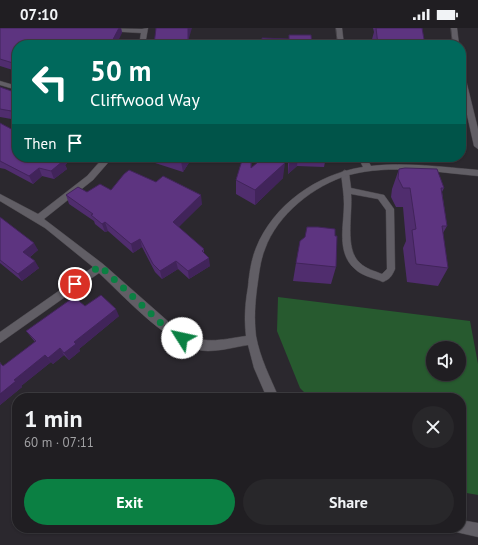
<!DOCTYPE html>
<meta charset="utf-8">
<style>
body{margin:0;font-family:"PT Sans",sans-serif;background:#28272a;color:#f1f3f6;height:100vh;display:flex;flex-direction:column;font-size:15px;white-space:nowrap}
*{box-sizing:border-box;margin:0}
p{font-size:13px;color:#a2a2a5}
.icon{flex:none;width:22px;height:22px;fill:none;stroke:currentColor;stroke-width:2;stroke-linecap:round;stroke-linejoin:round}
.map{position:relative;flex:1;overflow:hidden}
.sheet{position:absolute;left:12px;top:365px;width:454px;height:140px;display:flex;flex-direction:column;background:#201e22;border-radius:16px;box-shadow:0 1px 3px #0004,0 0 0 1px #3d3c40}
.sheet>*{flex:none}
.guide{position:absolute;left:12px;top:12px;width:454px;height:122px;border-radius:16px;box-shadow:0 1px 3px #0004,0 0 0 1px #3d3c40;background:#00695c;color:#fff;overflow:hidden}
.tools{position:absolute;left:426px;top:313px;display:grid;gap:8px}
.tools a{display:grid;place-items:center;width:40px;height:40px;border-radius:50%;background:#201e22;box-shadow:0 1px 3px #0004,0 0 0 1px #3d3c40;font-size:20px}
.pin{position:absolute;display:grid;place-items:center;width:34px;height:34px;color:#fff;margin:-17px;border:2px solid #fff;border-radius:50%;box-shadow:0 1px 4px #0007}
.me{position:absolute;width:44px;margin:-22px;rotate:305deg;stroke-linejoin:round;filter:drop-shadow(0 0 3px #0008)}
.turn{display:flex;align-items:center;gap:14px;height:84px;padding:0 12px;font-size:18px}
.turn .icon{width:52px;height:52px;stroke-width:2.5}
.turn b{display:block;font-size:28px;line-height:34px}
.then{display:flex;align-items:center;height:38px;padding:0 12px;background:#0003;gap:8px;font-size:15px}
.round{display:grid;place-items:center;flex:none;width:42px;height:42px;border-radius:21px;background:#28272a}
.summary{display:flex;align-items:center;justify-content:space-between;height:68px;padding:0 12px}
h1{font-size:24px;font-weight:700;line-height:30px}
.primary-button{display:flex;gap:8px;margin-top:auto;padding:8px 12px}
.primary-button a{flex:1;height:46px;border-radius:24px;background:#0b8043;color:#fff;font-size:16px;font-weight:700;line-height:46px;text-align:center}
.primary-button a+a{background:#28272a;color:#f1f3f6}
.status{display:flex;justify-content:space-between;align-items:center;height:28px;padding:0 20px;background:#201e22;direction:ltr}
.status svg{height:11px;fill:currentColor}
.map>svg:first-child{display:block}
</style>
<div class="status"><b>07:10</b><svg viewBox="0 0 49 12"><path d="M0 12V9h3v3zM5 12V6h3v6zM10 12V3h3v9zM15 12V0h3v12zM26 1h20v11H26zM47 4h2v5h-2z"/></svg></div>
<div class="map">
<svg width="478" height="517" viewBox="0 0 478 517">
<rect width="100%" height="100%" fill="#2b282e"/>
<path fill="#275a2f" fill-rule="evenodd" d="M 278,269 L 470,293 L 478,336 L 478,467 L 461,464 L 461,370 L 310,370 L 300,360 L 277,303 ZM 433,320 L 459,320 L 459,346 L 433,346 Z"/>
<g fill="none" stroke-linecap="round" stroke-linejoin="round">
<g stroke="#464348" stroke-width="1">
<path id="service" d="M 345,142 L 349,145 L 351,160 L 384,167 L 394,181 L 395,241 C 392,248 390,251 383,254 C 374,250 362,248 355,241 C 336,225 344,197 344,176 C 344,166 342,155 341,145 ZM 351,166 L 378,171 L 386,182 L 387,241 L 382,246 C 375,243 366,241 360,235 C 344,221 353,185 351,166 Z"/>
</g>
<g stroke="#464348" stroke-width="1">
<path id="minor" d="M 87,0 L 142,1 L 148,0 L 145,17 L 139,17 L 141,5 L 90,2 Z
M 336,0 L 342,0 L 344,17 L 338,17 Z
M 0,53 L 17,58 L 17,62 L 0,57 Z
M 104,129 L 113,129 L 93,152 L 44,191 L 103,236 L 179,303 C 205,317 218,312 246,308 C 244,291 245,276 248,259 C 249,247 251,232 256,220 C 273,177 317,146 363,139 L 358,129 L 366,129 L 371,138 C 406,134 443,139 478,142 L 478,148 C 436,144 390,136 349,147 C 314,157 277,187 265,221 C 260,233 259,247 257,260 C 255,276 254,291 256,308 C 260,330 270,349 279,370 L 267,370 L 254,340 L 248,317 C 235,319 221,323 208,323 C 173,323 124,268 99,245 L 0,315 L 0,304 L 93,239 L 45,200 L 0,173 L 0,166 L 38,186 L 87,148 Z
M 461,492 L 478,495 L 478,509 L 456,504 L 455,500 L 461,500 Z"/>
</g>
<g stroke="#464348" stroke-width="1">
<path id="secondary" d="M 451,0 L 457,0 L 459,17 L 453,17 Z
M 461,42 L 464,44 L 478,101 L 478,121 L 474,118 L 461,60 Z"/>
</g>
<use href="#service" fill="#615e65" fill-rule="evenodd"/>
<use href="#minor" fill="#615e65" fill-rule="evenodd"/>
<use href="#secondary" fill="#615e65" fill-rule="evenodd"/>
</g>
<path fill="#502d6e" d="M 0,0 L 121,0 L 122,5 L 17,17 L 17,43 L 16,43 L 0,38 Z
M 373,0 L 422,0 L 425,17 L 372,17 L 371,15 L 374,4 Z
M 0,59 L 17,65 L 17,92 L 0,89 Z
M 0,95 L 17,129 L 64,129 L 67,135 L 65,137 L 67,141 L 54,151 L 42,148 L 33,156 L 5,141 L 0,140 Z
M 142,129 L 190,129 L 190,133 L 183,144 L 152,134 L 152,132 Z
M 243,129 L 252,129 L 251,140 L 283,150 L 255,177 L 236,166 L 236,152 Z
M 288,129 L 326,129 L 324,139 L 297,138 L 288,146 Z
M 399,141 L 444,160 L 442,164 L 447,198 L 443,205 L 448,240 L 438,258 L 407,254 L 403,220 L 406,213 L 403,179 L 396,179 L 391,169 L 392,161 Z
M 111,162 L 202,176 L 178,199 L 204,221 L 204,225 L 210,238 L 189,251 L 178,241 L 162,251 L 155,244 L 142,219 L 133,225 L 108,203 L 105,204 L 95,196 L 94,193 L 69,176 L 66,167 Z
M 0,189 L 38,222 L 30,229 L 39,240 L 22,253 L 0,235 Z
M 335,208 L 336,239 L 331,256 L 293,253 L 296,235 Z
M 85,278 L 119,288 L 79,321 L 80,323 L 69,332 L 64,327 L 53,336 L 51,334 L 21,358 L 22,359 L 0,377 L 0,334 L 3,338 L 35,314 L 26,303 Z"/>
<path fill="#41245a" d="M 119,0 L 121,0 L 122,5 L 116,17 L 110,17 Z
M 188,0 L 192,0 L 189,10 L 189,17 L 188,14 Z
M 15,34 L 17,39 L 17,43 L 16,43 L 13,35 Z
M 62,129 L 64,129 L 67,135 L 65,137 L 67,141 L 54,151 L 51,143 L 59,131 Z
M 184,129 L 190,129 L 190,133 L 183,144 L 181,133 Z
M 290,129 L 298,129 L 297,138 L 288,146 Z
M 285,135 L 283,150 L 255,177 L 255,162 Z
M 39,140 L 42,148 L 33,156 L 29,148 Z
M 201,167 L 202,176 L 175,203 L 173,194 Z
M 105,194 L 108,203 L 105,204 L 102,196 Z
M 140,211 L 142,219 L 133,225 L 131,216 Z
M 34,215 L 38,222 L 27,231 L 23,224 Z
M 209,230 L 210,238 L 189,251 L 188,243 Z
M 35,233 L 39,240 L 22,253 L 18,246 Z
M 176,233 L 178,241 L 162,251 L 160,243 Z
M 116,281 L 119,288 L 79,321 L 80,323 L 69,332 L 64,325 L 74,314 Z
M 60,320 L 64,327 L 53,336 L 48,330 Z
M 45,327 L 51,334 L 21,358 L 22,359 L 0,377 L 0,366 L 14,352 Z"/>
<path fill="#5d3480" stroke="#41245a" d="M 0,0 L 119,0 L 110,17 L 17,17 L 17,35 L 15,34 L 13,35 L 0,31 Z
M 156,0 L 188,0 L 188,14 L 228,16 L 228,17 L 154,17 Z
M 376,0 L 422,0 L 425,17 L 378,17 Z
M 289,7 L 311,7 L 312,17 L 262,17 L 262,10 L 289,11 Z
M 0,59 L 17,65 L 17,84 L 0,81 Z
M 0,95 L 17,104 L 17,129 L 62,129 L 59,131 L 63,133 L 51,143 L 39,140 L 29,148 L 0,133 Z
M 167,129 L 184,129 L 181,133 Z
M 243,129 L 251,129 L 251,140 L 264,129 L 272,129 L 285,135 L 255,162 L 236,152 Z
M 405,140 L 437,141 L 444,160 L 441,160 L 447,198 L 442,198 L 448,240 L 416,236 L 412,202 L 416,201 L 410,160 L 403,160 L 398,150 L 399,141 Z
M 129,142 L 156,154 L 163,148 L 201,167 L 173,194 L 204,221 L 202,223 L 209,230 L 188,243 L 176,233 L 160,243 L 153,236 L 140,211 L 131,216 L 105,194 L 102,196 L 91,187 L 93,186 L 66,167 L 78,159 L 87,164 L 100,156 L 111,162 L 124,146 Z
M 0,189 L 34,215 L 23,224 L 35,233 L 18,246 L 0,232 Z
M 307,199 L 318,199 L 335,201 L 335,208 L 337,208 L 336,239 L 296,235 L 300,213 L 305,209 Z
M 101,267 L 116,281 L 74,314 L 76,316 L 64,325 L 60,320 L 48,330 L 45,327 L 14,352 L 16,353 L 0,366 L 0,335 L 3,338 L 36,313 L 26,303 L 74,269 L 85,278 Z"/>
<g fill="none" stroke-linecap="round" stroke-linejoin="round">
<path stroke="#0b8043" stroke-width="7" stroke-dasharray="0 12.6" d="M 75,256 L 100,238 L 162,296 L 182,310"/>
</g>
</svg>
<div class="tools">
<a><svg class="icon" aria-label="sound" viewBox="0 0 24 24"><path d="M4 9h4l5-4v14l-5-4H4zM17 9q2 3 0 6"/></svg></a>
</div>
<div class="pin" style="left:75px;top:256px;background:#d93025"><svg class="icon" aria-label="arrive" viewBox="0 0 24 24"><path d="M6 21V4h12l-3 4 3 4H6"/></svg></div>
<svg class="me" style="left:182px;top:310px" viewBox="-20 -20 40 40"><circle r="19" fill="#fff"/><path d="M0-13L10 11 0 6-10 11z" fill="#0b8043"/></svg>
<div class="guide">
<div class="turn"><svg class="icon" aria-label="left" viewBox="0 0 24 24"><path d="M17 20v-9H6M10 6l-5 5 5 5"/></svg><div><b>50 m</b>Cliffwood Way</div></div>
<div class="then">Then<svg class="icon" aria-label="arrive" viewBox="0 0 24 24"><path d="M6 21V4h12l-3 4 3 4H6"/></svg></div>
</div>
<section class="sheet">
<div class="summary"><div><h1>1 min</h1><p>60 m · 07:11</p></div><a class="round"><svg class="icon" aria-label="close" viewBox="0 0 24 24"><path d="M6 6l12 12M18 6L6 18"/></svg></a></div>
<div class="primary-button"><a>Exit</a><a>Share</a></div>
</section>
</div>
